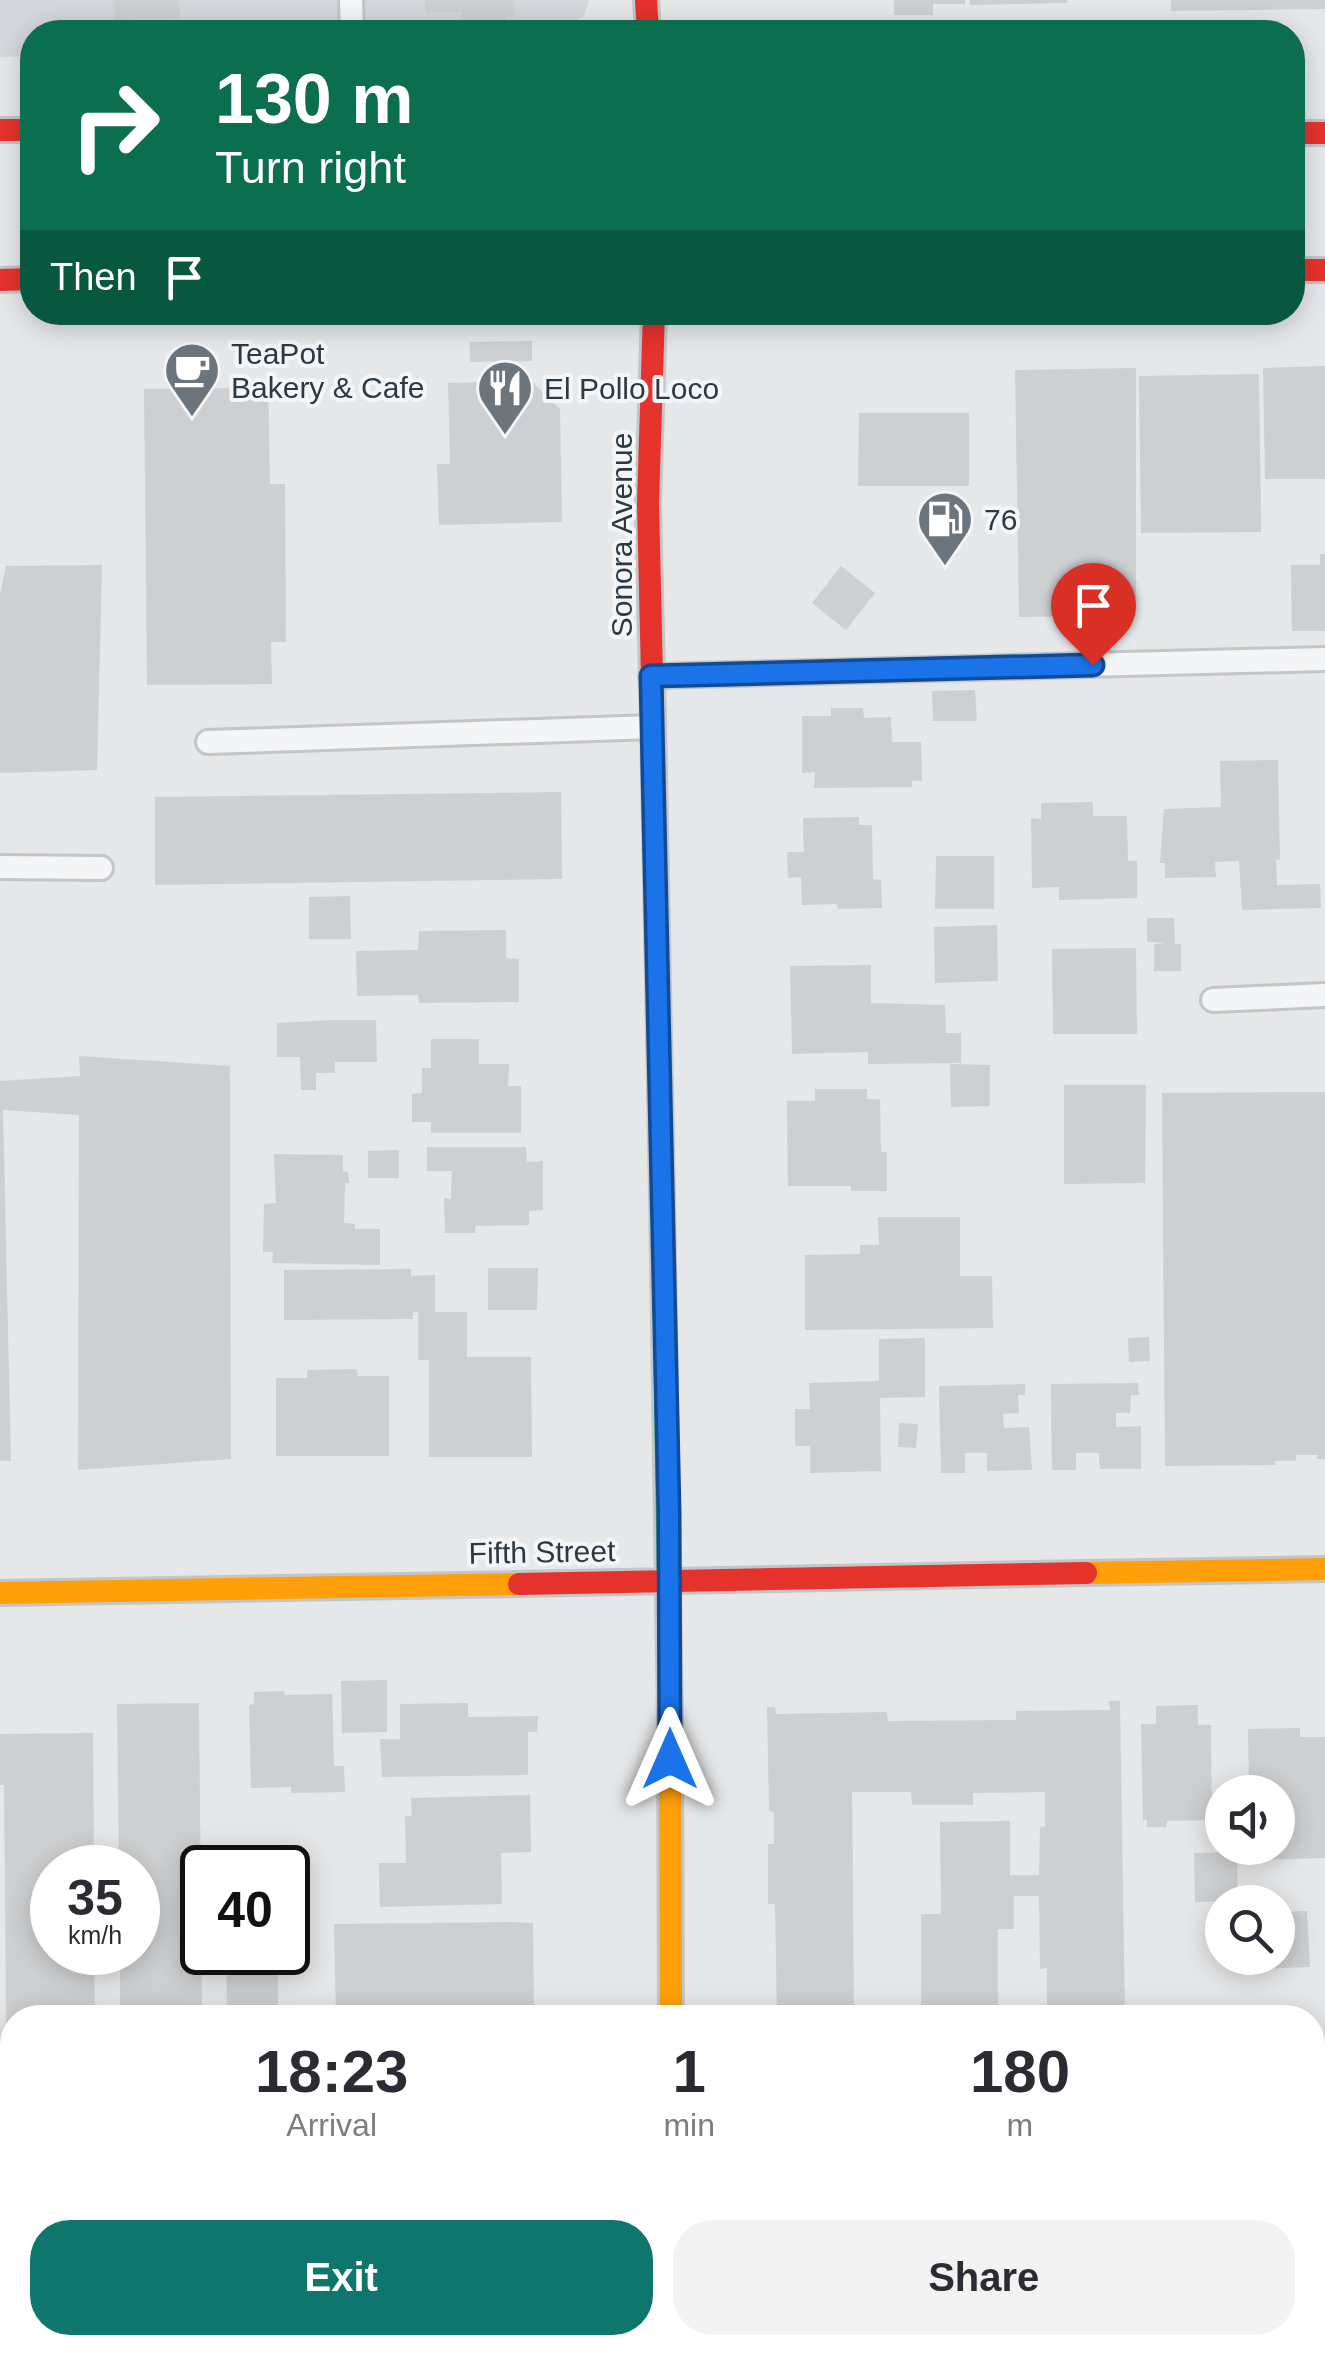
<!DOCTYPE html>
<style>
body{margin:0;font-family:Arial,sans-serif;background:#f2f2f3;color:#2b2b33;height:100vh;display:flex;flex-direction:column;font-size:38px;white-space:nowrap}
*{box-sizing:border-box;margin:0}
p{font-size:32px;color:#7c7c81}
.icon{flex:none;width:55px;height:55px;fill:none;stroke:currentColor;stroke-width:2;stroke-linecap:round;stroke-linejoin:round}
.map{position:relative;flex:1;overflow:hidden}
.sheet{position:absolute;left:0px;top:2005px;width:1325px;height:350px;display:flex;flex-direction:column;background:#fff;border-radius:40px 40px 0 0;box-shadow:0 5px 25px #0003}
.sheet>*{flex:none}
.hud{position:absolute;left:20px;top:20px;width:1285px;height:305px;border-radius:40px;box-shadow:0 5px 25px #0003;background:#0b6e4f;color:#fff;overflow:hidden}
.buttons{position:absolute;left:1205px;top:1775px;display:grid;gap:20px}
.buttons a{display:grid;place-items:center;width:90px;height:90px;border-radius:50%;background:#fff;box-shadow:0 5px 25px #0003;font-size:50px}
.speed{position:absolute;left:30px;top:1845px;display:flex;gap:20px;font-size:50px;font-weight:700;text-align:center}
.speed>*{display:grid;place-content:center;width:130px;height:130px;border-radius:50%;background:#fff;box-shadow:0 5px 25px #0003;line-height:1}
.speed small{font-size:25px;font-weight:400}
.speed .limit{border:5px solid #111;border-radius:15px;background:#fff;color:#111}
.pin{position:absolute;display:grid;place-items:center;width:85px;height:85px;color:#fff;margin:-102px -42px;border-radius:50% 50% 50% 0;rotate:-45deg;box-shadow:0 0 10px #0007}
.pin .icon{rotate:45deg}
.me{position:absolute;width:110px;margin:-55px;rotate:0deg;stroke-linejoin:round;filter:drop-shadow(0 0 8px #0008)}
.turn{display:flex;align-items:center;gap:35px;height:210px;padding:0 30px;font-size:45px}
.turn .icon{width:130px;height:130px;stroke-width:2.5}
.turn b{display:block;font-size:70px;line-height:85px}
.then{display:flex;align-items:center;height:95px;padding:0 30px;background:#0003;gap:20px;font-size:38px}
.eta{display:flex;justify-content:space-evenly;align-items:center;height:170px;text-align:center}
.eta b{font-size:60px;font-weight:700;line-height:70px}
.primary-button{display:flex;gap:20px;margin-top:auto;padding:20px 30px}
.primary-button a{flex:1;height:115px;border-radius:40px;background:#0f766e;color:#fff;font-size:40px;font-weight:700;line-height:115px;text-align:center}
.primary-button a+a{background:#f2f2f3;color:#2b2b33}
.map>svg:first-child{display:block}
</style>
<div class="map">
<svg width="1325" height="2355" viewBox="0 0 1325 2355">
<rect width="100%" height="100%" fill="#e5e7e9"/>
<path fill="#d4d7dc" d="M 0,0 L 589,0 L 584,16 L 555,32 L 32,32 L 32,56 L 0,57 Z"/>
<path fill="#cdcfd1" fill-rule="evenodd" d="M 114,0 L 179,0 L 180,18 L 114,20 Z
M 425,0 L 514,0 L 514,17 L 506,17 L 506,22 L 461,22 L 461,12 L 425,13 Z
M 894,0 L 965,0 L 965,4 L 933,4 L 933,15 L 894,15 Z
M 970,0 L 1067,0 L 1067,3 L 970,5 Z
M 1171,0 L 1325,0 L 1325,9 L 1171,11 Z
M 410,24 L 477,24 L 477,32 L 410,32 Z
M 532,341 L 532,361 L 470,362 L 470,342 Z
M 1325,366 L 1325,479 L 1265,479 L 1263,368 Z
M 1136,368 L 1136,616 L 1019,617 L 1015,370 Z
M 1259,374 L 1261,532 L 1141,533 L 1139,376 Z
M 531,381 L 560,409 L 562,522 L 439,525 L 437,464 L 450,464 L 448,383 Z
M 268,388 L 270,484 L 285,484 L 286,642 L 271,642 L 272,684 L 147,685 L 144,389 Z
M 859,413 L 969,413 L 969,486 L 858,486 Z
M 1320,554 L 1325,554 L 1325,631 L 1292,631 L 1291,565 L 1320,565 Z
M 102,565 L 97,770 L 0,773 L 0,595 L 6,566 Z
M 841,566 L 875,593 L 846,630 L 812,603 Z
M 975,690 L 977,721 L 933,721 L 932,691 Z
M 831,708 L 863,708 L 864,718 L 891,717 L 892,742 L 921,742 L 922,781 L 912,781 L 912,787 L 814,788 L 815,772 L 802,773 L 802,716 L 831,716 Z
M 1278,760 L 1280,860 L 1276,859 L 1277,885 L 1320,884 L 1321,908 L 1242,910 L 1239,861 L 1215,862 L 1216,877 L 1165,878 L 1165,863 L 1160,863 L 1164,809 L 1221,807 L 1220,761 Z
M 561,792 L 562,879 L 155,885 L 155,797 Z
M 1093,802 L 1093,816 L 1127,816 L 1128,861 L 1137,861 L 1137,898 L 1059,900 L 1059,887 L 1032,888 L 1031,818 L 1041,819 L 1041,803 Z
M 859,817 L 859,825 L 872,825 L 873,879 L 881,880 L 882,908 L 838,909 L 837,904 L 802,905 L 801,877 L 788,878 L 787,852 L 804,852 L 803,818 Z
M 936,856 L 994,856 L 994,909 L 935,909 Z
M 350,896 L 351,939 L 309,939 L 309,897 Z
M 1147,918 L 1174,918 L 1175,944 L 1181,944 L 1181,971 L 1154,971 L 1154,944 L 1167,943 L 1147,942 Z
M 997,925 L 998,981 L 935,983 L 934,927 Z
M 506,930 L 506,958 L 519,959 L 519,1002 L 419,1003 L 418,995 L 357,996 L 356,951 L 418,950 L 419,931 Z
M 1136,948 L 1137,1034 L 1053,1034 L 1052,949 Z
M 871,965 L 871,1003 L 945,1005 L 946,1033 L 961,1033 L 961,1063 L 868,1064 L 868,1052 L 792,1054 L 790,966 Z
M 333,1020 L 376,1020 L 377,1062 L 335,1062 L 335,1073 L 316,1073 L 316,1090 L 301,1090 L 300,1057 L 277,1057 L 277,1023 Z
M 431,1039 L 479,1039 L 479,1064 L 509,1064 L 508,1086 L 521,1086 L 521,1133 L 431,1133 L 431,1122 L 412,1122 L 412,1094 L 422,1093 L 422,1068 L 431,1068 Z
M 79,1056 L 230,1066 L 231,1459 L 78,1470 L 79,1115 L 3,1110 L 11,1461 L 0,1461 L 0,1081 L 80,1076 Z
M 950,1064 L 990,1065 L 990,1106 L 951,1107 Z
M 1064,1085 L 1146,1085 L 1145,1183 L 1064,1184 Z
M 815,1089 L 867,1089 L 867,1099 L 880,1099 L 881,1152 L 887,1152 L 887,1191 L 851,1191 L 851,1186 L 788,1186 L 787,1101 L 815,1101 Z
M 1325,1092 L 1325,1459 L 1317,1459 L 1318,1455 L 1296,1455 L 1296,1461 L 1275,1461 L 1275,1465 L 1165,1466 L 1162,1093 Z
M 427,1147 L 526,1147 L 527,1162 L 543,1161 L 543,1210 L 529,1211 L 529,1225 L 475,1226 L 475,1233 L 445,1233 L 444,1198 L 451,1199 L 452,1171 L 427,1171 Z
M 399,1150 L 399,1178 L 368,1178 L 368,1151 Z
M 274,1154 L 343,1155 L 343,1171 L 348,1172 L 349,1183 L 345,1183 L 344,1223 L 355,1224 L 355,1229 L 380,1229 L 380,1265 L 272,1263 L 273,1252 L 263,1252 L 264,1204 L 276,1203 Z
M 878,1217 L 960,1217 L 960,1276 L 992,1276 L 993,1328 L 805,1330 L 805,1255 L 860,1254 L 860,1245 L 879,1245 Z
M 488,1268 L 538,1268 L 537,1310 L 488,1310 Z
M 411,1269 L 411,1276 L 435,1275 L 435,1312 L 467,1312 L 467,1357 L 531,1357 L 532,1457 L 429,1457 L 429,1360 L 418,1360 L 418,1312 L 413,1312 L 413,1319 L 284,1320 L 284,1270 Z
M 1149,1337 L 1150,1361 L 1129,1362 L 1128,1338 Z
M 925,1338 L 925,1397 L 880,1398 L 881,1471 L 810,1473 L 810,1446 L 795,1446 L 795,1409 L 810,1409 L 809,1383 L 879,1381 L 879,1339 Z
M 357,1369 L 358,1376 L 389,1376 L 389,1456 L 276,1456 L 276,1378 L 307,1378 L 307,1370 Z
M 1138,1383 L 1139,1395 L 1131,1395 L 1130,1413 L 1116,1413 L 1116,1427 L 1141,1426 L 1141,1469 L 1100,1469 L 1099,1453 L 1076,1453 L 1076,1470 L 1052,1470 L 1051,1384 Z
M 1025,1384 L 1025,1395 L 1018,1395 L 1019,1413 L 1003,1414 L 1004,1428 L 1029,1427 L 1032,1470 L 987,1471 L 987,1453 L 965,1453 L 965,1473 L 941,1473 L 939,1386 Z
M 899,1423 L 918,1424 L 916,1448 L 898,1447 Z
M 387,1680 L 387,1732 L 342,1733 L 341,1681 Z
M 284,1691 L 285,1695 L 332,1694 L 334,1766 L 344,1766 L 345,1792 L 291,1793 L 291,1787 L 251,1788 L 249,1705 L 254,1704 L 254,1692 Z
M 1109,1701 L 1120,1701 L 1125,2018 L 921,2018 L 921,1914 L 941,1914 L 940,1822 L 1010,1821 L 1010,1875 L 1039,1875 L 1040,1827 L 1045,1826 L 1045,1792 L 973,1793 L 973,1805 L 912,1805 L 911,1792 L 852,1792 L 854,2018 L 777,2018 L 775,1904 L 768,1904 L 768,1844 L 774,1844 L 774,1812 L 769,1811 L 767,1707 L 775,1707 L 776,1714 L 887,1712 L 888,1721 L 1016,1720 L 1016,1711 L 1110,1710 ZM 1014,1896 L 1039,1896 L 1040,1969 L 1047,1968 L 1047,2011 L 998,2008 L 998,1929 L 1014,1929 Z
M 199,1703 L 202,2017 L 120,2018 L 120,1952 L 138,1952 L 138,1868 L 119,1868 L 117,1704 Z
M 468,1703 L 468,1717 L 538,1716 L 537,1732 L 528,1732 L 528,1775 L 382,1777 L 380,1739 L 400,1739 L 400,1704 Z
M 1198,1705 L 1198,1725 L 1211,1725 L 1212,1820 L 1167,1821 L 1166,1827 L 1147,1827 L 1147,1820 L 1143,1820 L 1141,1724 L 1156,1724 L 1156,1706 Z
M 1300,1728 L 1300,1737 L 1325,1737 L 1325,1858 L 1253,1860 L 1253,1848 L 1278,1848 L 1278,1792 L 1249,1792 L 1248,1729 Z
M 93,1733 L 94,1868 L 52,1868 L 52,1952 L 94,1952 L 95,2018 L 12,2018 L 12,2185 L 0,2185 L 0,2128 L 7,2128 L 4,1785 L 0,1785 L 0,1734 Z
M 530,1795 L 531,1852 L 501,1853 L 502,1904 L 380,1907 L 379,1863 L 406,1863 L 405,1816 L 412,1816 L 411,1798 Z
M 1237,1852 L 1238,1901 L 1195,1902 L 1194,1853 Z
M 1307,1911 L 1310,1967 L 1253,1969 L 1253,1958 L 1278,1958 L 1278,1912 Z
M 514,1922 L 533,1923 L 534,2018 L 336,2018 L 334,1924 Z
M 226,1952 L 278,1952 L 278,2018 L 227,2018 Z
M 1312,2045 L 1325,2045 L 1325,2149 L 1312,2149 Z
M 0,2243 L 12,2243 L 12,2291 L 0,2291 Z
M 1312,2277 L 1325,2277 L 1325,2355 L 1182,2355 L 1182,2342 L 1312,2342 Z
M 0,2301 L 12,2301 L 12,2331 L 8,2331 L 8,2348 L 0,2348 Z
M 14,2342 L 306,2342 L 306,2346 L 227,2347 L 227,2355 L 205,2355 L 205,2348 L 14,2351 Z
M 456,2342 L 559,2342 L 559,2348 L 567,2348 L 567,2355 L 456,2355 Z"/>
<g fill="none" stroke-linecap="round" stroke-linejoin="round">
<g stroke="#c3c5c7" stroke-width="28">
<path id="lane" d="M 351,0 L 352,32
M 651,676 L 1325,659
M 208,742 L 653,727
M 0,867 L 101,868
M 1213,1000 L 1325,995"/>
</g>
<g stroke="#c3c5c7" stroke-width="28">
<path id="fast" d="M 662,1195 L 670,1724"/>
</g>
<g stroke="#c3c5c7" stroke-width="28">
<path id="slow" d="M 653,721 L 662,1195
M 1086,1573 L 1325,1569
M 0,1593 L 519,1584
M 670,1724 L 671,2018"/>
</g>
<g stroke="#c3c5c7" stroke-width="28">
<path id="jam" d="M 646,0 L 648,32
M 0,130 L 32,130
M 1292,133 L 1325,133
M 1292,270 L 1325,270
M 0,280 L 32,279
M 653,721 L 648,503 L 654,312
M 519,1584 L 1086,1573
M 671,2342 L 672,2355"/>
</g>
<use href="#lane" stroke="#f4f5f6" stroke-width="22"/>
<use href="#fast" stroke="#30b455" stroke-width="22"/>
<use href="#slow" stroke="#ff9f0a" stroke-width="22"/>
<use href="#jam" stroke="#e5322d" stroke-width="22"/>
</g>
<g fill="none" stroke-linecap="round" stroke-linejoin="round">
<g stroke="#114b97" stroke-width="25">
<path id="route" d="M 670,1759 L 669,1513 L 651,676 L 1093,665"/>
</g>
<use href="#route" stroke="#1a73e8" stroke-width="18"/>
</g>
<defs>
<g id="cafe-pin" transform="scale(2.875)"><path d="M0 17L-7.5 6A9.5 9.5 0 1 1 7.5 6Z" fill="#6d757c" stroke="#f3f6f8"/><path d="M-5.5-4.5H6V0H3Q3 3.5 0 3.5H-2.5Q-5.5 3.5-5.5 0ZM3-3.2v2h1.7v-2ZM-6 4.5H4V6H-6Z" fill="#fff"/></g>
<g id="restaurant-pin" transform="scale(2.875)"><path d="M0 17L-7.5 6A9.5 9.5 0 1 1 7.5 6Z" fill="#6d757c" stroke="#f3f6f8"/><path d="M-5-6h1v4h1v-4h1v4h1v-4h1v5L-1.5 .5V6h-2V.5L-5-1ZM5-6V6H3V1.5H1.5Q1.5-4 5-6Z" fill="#fff"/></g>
<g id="fuel-pin" transform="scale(2.875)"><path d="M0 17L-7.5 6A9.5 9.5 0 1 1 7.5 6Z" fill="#6d757c" stroke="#f3f6f8"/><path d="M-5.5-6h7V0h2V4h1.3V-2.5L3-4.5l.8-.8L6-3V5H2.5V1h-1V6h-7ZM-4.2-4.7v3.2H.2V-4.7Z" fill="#fff"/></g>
</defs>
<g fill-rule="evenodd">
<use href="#cafe-pin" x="192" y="370"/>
<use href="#restaurant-pin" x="505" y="388"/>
<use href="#fuel-pin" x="945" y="519"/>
</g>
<g text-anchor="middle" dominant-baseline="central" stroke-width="8" stroke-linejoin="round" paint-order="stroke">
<g font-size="30" fill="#2d3841" stroke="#f3f6f8" text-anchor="start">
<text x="231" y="353">TeaPot<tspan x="231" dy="34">Bakery &amp; Cafe</tspan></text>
<text x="544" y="388">El Pollo Loco</text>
<text x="984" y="519">76</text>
</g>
<g font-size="30" fill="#2d3841" stroke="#f3f6f8">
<text transform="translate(621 535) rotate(-90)">Sonora Avenue</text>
<text transform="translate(542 1552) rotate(-1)">Fifth Street</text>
</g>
</g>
</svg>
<div class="buttons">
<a><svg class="icon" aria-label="sound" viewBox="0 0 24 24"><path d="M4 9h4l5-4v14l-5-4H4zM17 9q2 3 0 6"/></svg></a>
<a><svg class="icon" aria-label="search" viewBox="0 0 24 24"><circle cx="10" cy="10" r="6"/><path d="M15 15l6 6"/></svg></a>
</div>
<div class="speed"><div>35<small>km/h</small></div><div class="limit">40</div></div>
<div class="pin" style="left:1093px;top:665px;background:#d93025"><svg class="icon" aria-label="arrive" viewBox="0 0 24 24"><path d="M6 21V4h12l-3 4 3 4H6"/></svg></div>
<svg class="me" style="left:670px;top:1759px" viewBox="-20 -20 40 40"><path d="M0-17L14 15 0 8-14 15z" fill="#1a73e8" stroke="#fff" stroke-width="4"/></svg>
<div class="hud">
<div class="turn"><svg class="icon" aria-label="right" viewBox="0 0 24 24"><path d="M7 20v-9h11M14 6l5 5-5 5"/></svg><div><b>130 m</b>Turn right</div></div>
<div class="then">Then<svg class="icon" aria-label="arrive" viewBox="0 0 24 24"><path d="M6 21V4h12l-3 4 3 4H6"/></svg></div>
</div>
<section class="sheet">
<div class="eta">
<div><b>18:23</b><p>Arrival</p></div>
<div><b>1</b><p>min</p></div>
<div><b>180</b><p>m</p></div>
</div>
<div class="primary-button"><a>Exit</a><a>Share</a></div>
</section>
</div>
